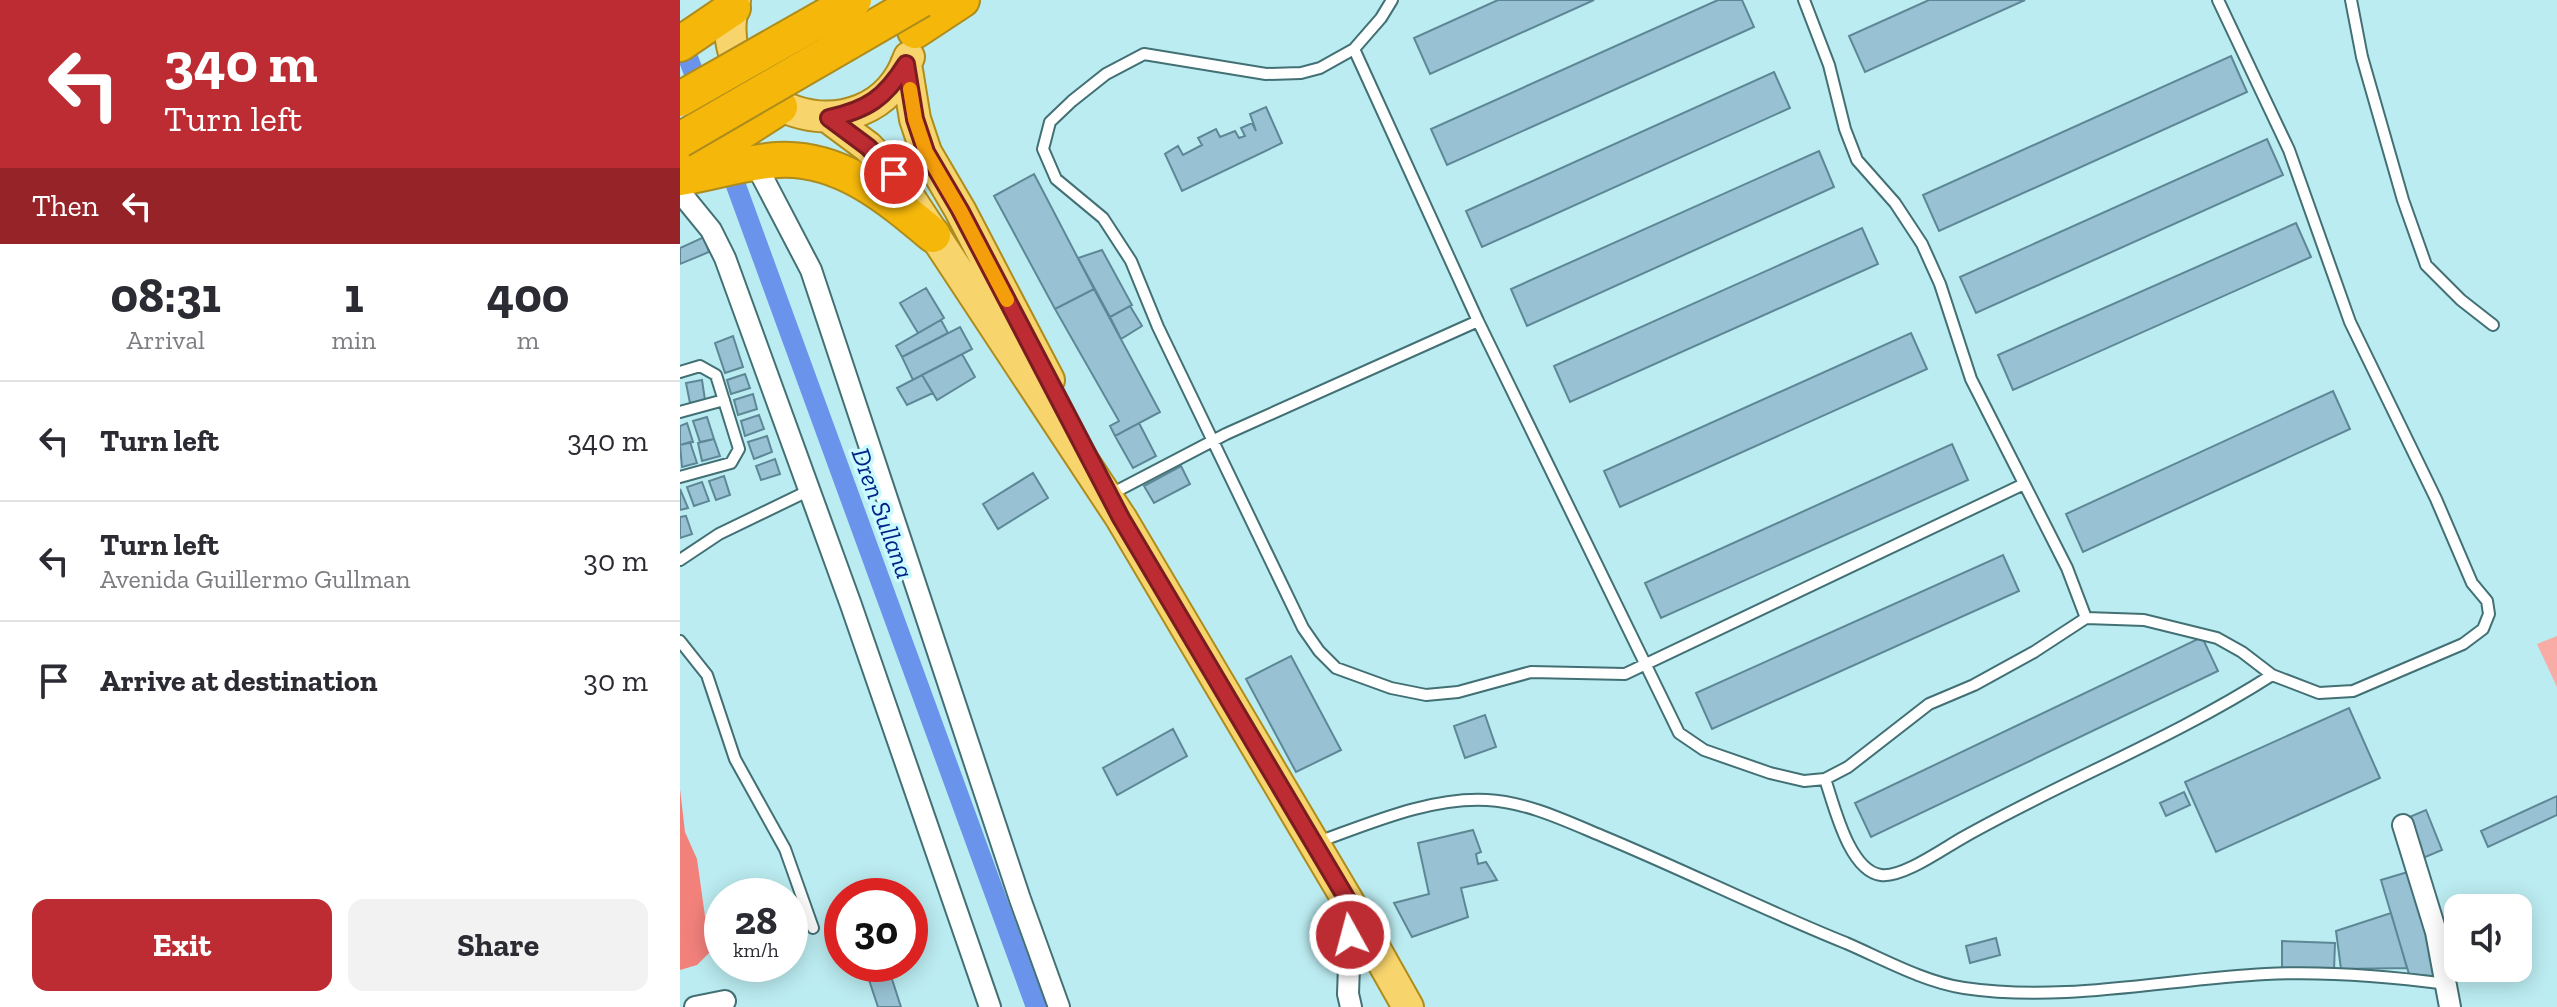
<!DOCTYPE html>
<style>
body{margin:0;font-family:"Zilla Slab",serif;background:#f2f2f3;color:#2b2b33;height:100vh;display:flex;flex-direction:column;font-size:30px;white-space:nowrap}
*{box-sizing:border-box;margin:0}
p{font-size:26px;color:#7c7c81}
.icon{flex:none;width:44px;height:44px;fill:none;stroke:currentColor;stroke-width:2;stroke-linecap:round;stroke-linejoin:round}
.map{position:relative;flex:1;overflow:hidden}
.sheet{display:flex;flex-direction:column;background:#fff;width:680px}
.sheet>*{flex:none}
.banner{background:#bc2c32;color:#fff;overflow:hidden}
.controls{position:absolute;left:1764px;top:894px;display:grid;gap:16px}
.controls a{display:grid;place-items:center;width:88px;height:88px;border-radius:16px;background:#fff;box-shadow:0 4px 20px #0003;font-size:40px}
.speed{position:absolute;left:24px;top:878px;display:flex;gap:16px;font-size:40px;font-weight:700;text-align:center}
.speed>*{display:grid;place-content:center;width:104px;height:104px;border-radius:50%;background:#fff;box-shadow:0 4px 20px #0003;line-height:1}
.speed small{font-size:20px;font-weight:400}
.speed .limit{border:12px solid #d22;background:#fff;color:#111}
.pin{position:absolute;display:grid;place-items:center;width:68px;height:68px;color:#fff;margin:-34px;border:4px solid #fff;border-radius:50%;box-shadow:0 2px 8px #0007}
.me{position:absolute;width:88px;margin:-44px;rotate:353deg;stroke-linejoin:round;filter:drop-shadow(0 0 6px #0008)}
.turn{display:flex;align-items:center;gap:28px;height:168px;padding:0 32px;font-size:36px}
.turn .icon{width:104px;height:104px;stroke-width:2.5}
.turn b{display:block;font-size:56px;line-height:68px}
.then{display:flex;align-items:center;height:76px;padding:0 32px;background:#0003;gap:16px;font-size:30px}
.eta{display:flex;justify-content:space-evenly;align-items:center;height:136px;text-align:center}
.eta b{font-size:48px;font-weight:700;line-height:56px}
.action{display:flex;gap:16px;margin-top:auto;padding:16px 32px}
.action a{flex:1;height:92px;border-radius:16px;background:#bc2c32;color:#fff;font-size:32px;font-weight:700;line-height:92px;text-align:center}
.action a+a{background:#f2f2f3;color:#2b2b33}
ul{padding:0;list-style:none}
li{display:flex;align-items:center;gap:24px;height:120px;padding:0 32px;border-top:2px solid #e1e1e2}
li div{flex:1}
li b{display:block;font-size:30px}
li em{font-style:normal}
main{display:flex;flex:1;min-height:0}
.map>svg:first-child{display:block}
</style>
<main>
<section class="sheet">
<div class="banner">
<div class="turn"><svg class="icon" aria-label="left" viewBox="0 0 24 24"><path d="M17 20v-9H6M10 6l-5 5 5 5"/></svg><div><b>340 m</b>Turn left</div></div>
<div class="then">Then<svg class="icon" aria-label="left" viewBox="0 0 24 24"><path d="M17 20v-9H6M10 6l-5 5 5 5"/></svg></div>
</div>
<div class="eta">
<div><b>08:31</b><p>Arrival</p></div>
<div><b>1</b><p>min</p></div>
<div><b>400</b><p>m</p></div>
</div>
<ul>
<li><svg class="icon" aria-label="left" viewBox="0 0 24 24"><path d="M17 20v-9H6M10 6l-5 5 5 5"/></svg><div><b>Turn left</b></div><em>340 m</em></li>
<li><svg class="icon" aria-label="left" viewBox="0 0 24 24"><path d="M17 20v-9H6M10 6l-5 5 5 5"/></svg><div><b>Turn left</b><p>Avenida Guillermo Gullman</p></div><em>30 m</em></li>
<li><svg class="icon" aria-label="arrive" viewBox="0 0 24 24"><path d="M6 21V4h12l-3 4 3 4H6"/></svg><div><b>Arrive at destination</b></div><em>30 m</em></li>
</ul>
<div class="action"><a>Exit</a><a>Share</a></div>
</section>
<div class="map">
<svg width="1877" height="1007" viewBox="0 0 1877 1007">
<rect width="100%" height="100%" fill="#bbecf1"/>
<path fill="#f9aba5" d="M 1877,636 L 1877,687 L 1857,644 Z"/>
<path fill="#f2817b" d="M 0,789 L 5,832 L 17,859 L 30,952 L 17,965 L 0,970 Z"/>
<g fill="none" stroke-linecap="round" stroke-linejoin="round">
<path stroke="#6a93ec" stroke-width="20" d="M 0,37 L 22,94
M 46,158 L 356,1007"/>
</g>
<path fill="#98c2d3" stroke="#5e8796" stroke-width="2" d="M 818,0 L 914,0 L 750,74 L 734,38 Z
M 1038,0 L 1062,0 L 1074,27 L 767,165 L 751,129 Z
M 1249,0 L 1345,0 L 1185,72 L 1169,36 Z
M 1551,56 L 1567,92 L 1259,231 L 1243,195 Z
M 1094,72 L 1110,108 L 802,247 L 786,211 Z
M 586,107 L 602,143 L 502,191 L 485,154 L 498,146 L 503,155 L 522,145 L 518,138 L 536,129 L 540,137 L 555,131 L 559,138 L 565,136 L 561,128 L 572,123 L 576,131 L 570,114 Z
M 1587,139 L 1603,175 L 1296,313 L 1280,277 Z
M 1139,151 L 1154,187 L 847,326 L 831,289 Z
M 354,174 L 414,289 L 375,309 L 314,196 Z
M 1616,223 L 1631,257 L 1333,390 L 1318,355 Z
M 1182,228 L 1198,264 L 890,402 L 874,366 Z
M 24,237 L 29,252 L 0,264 L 0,248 Z
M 422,250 L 452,305 L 430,317 L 398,258 Z
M 246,288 L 264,318 L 238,333 L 220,303 Z
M 414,289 L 480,412 L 435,436 L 430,426 L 439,421 L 375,309 Z
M 450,306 L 462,326 L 441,339 L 430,317 Z
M 261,320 L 268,333 L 222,357 L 216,346 Z
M 280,327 L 292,349 L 233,380 L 222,357 Z
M 1231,333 L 1247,369 L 940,507 L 924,471 Z
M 53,336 L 63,367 L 45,373 L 35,343 Z
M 282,354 L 295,377 L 257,400 L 242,375 Z
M 65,374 L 70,388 L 51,394 L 47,380 Z
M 242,375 L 253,393 L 227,405 L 217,388 Z
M 22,380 L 25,400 L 10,403 L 6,383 Z
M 1653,391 L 1670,429 L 1403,552 L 1386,514 Z
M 73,394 L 77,409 L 58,415 L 54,400 Z
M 79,415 L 84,429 L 65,436 L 61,421 Z
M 27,417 L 34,439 L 20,442 L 13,421 Z
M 7,423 L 13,442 L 0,445 L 0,426 Z
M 459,423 L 476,456 L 453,468 L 435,436 Z
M 87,436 L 92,452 L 74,459 L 68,442 Z
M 34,439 L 40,456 L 22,461 L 18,443 Z
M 10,442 L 17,463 L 2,467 L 0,445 Z
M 1272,444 L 1288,480 L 981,618 L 965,583 Z
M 95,459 L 100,474 L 81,480 L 76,466 Z
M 501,466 L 510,484 L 474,503 L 464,486 Z
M 353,473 L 368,498 L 318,529 L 303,504 Z
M 44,476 L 50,495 L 36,500 L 29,481 Z
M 22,482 L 29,501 L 14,506 L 7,487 Z
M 0,489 L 8,508 L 0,510 Z
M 6,516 L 12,534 L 0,538 L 0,517 Z
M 1323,555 L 1339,591 L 1032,729 L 1016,693 Z
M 1522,637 L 1538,671 L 1191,837 L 1175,803 Z
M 611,656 L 661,750 L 616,772 L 566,679 Z
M 1669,708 L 1700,778 L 1536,852 L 1505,782 Z
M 805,715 L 816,747 L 785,758 L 774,726 Z
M 493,729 L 507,756 L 437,795 L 423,768 Z
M 1504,792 L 1510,805 L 1486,816 L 1480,803 Z
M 1877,796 L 1877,815 L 1808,847 L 1801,831 Z
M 1746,810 L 1762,850 L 1743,858 L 1727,818 Z
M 793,830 L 801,852 L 796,854 L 798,864 L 806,862 L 817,880 L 781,888 L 788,917 L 732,937 L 714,903 L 749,894 L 738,843 Z
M 1731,871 L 1760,977 L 1729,974 L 1701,880 Z
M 1711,913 L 1727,968 L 1661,969 L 1656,931 Z
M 1316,938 L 1320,955 L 1290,963 L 1286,946 Z
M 1602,941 L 1655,943 L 1654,971 L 1602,970 Z
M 210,973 L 221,1007 L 198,1007 L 189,980 Z"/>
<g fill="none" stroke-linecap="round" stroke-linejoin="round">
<g stroke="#427074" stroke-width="14">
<path id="service" d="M 712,0 L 701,18 L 674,49 L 640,68 L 621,73 L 586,74 L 464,54 L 426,74 L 392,101 L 370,122 L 363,149 L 376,179 L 423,218 L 451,261 L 478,327 L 623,628 L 639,651 L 656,668 L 711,688 L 746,695 L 778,692 L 851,672 L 945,674 L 1344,484
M 1124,0 L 1149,65 L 1165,129 L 1177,160 L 1215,203 L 1242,244 L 1260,284 L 1291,379 L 1387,568 L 1406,618
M 1671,0 L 1682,57 L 1723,200 L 1746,265 L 1781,300 L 1813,325
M 674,49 L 798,321 L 999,733 L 1024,750 L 1090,773 L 1124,781 L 1145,779 L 1168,767 L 1249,704 L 1294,685 L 1354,652 L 1406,618 L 1464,620 L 1537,638 L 1562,652 L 1592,675 L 1639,693 L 1673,691 L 1783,644 L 1803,629 L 1809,614 L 1807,601 L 1792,583 L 1756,499 L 1670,322 L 1609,150 L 1538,0
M 0,372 L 20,366 L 36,375 L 59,449 L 51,463 L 0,477
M 0,412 L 44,400
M 431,494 L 546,434 L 798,321
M 0,560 L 39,534 L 130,490
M 0,641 L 27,675 L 55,759 L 105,849 L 133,928
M 1145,779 C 1154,805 1169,871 1201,875 C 1223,878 1264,848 1284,837 C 1385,780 1494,738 1592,675
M 638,842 C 691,823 750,797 807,800 C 847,802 886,821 922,836 C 1004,870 1084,910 1166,943 C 1203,959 1244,982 1284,988 C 1384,1003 1487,979 1586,974 C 1646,971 1707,976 1767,984"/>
</g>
<g stroke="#427074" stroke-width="24">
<path id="minor" d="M 75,163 L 131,270 L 340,899 L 379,1007
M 0,192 L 31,230 L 45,258 L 171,605 L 310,1007
M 1723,825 L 1756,932 L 1770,1007
M 15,1007 L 45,1001
M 671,1007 L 668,994 L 671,910"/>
</g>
<g stroke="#ad8c1d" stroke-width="34">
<path id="primary" d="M 55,0 C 21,112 191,166 229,57
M 226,64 L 235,119 L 246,152 L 280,210 L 369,380
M 149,118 L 188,147 L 214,174 L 441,518 L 671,906 L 728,1007"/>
</g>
<g stroke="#ad8c1d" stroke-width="38">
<path id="motorway" d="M 235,31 L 282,0
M 0,44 L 53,8
M 0,171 L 100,107
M 0,178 C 32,173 64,162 97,160 C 159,156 208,197 253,235"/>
</g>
<use href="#service" stroke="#fff" stroke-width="10"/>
<use href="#minor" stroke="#fff" stroke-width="20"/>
<use href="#primary" stroke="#f8d46c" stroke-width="30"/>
<use href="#motorway" stroke="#f4b70a" stroke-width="34"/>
<g stroke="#ad8c1d" stroke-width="38" stroke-linecap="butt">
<path id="motorway-bridge" d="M 0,99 L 174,0
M 0,140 L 241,0"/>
</g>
<use href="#motorway-bridge" stroke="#f4b70a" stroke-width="34"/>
</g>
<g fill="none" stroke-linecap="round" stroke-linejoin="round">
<g stroke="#7a1d20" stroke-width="20">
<path id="route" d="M 214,174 L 188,147 L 149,118 C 187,110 205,98 226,64 L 235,119 L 246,152 L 280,210 L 441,518 L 671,906 L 670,935"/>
</g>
<use href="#route" stroke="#bc2c32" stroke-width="14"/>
<path stroke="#f59e0b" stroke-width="14" d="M 230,89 L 235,119 L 246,152 L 280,210 L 327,300"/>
</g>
<g text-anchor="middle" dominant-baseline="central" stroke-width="7" stroke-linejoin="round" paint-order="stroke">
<g font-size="26" font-style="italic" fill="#032186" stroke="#c8faff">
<text transform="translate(203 513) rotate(70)">Dren Sullana</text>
</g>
</g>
</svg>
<div class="controls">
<a><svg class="icon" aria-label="sound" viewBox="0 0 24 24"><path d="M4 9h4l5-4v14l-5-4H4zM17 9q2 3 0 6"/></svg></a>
</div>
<div class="speed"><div>28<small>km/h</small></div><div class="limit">30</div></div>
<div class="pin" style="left:214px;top:174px;background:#d93025"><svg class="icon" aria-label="arrive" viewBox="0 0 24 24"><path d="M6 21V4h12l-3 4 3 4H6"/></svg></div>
<svg class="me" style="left:670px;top:935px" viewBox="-20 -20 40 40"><circle r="17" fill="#bc2c32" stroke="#fff" stroke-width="3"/><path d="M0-11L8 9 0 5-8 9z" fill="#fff"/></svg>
</div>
</main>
